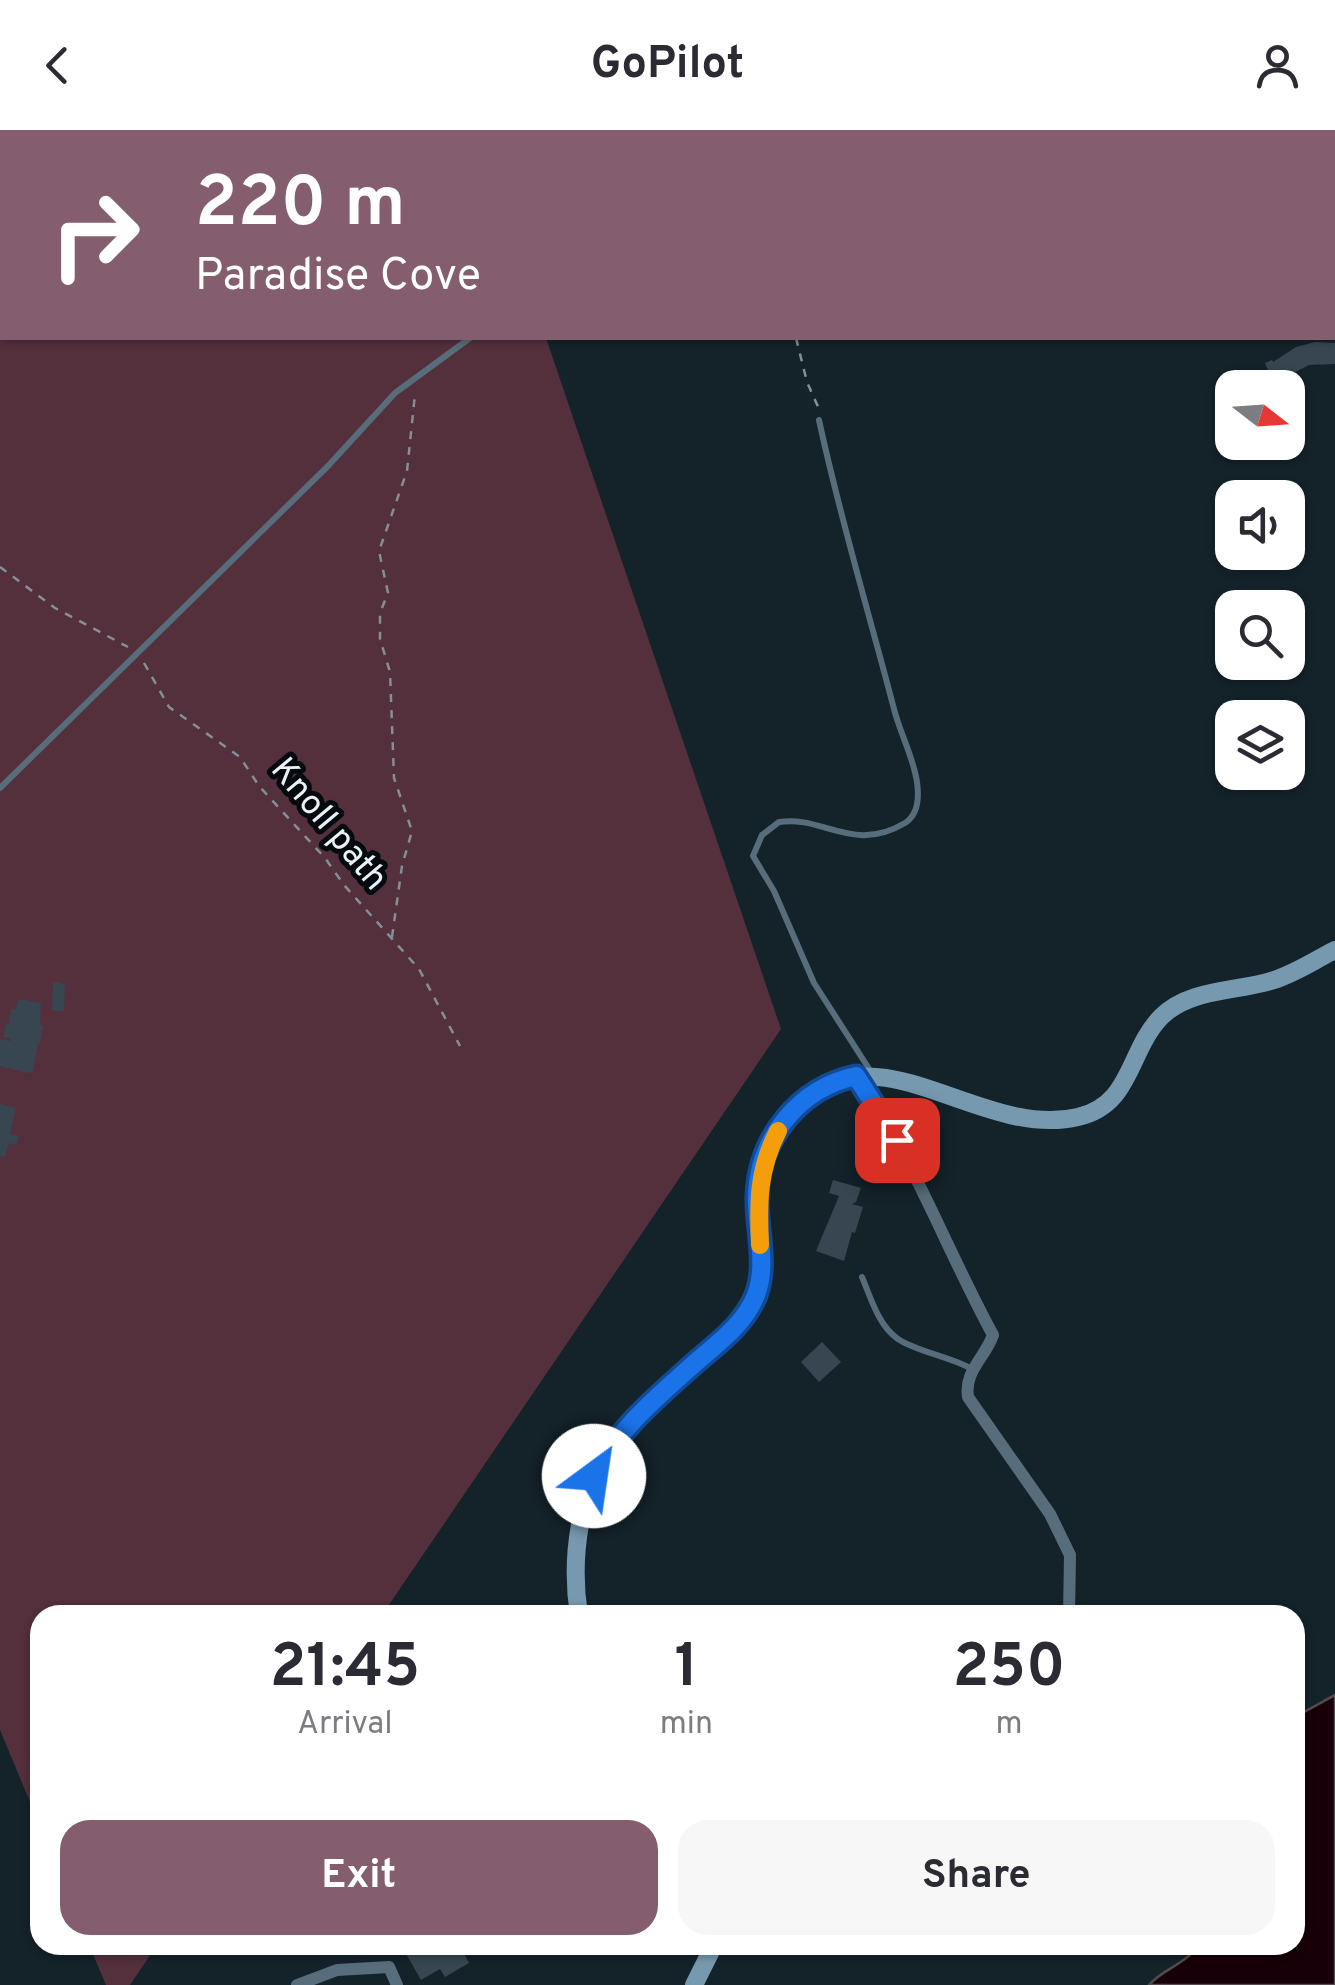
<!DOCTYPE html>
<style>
body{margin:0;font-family:Overpass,sans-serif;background:#f7f7f7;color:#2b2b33;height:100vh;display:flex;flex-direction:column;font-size:38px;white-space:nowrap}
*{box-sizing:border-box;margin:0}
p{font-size:32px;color:#7c7c81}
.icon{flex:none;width:55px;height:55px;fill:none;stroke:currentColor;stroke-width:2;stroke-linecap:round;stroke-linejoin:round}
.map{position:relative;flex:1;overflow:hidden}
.sheet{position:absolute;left:30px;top:1475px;width:1275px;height:350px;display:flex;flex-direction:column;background:#fff;border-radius:30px;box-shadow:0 2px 8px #0004}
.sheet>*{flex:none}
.banner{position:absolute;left:0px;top:0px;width:1335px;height:210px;box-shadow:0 2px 8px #0004;background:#845d6e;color:#fff;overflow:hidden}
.needle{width:65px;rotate:107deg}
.fabs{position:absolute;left:1215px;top:240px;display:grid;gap:20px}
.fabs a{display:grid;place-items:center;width:90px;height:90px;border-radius:20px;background:#fff;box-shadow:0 2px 8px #0004;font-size:50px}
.pin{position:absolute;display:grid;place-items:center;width:85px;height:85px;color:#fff;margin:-42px;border-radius:20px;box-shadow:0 5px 15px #0006}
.me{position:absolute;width:110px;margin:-55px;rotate:31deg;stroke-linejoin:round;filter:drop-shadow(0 0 8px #0008)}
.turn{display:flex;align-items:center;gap:35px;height:210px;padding:0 30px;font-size:45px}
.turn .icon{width:130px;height:130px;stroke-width:2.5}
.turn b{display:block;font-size:70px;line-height:85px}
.eta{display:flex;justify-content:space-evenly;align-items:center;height:170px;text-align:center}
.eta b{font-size:60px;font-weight:700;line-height:70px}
.button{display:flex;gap:20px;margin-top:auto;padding:20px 30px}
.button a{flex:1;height:115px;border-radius:30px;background:#845d6e;color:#fff;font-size:40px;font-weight:700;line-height:115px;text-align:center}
.button a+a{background:#f7f7f7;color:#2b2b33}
header{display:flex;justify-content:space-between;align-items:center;height:130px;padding:0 30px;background:#fff;font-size:45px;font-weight:700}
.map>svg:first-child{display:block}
</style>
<header><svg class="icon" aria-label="back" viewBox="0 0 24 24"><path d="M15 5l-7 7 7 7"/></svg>GoPilot<svg class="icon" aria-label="person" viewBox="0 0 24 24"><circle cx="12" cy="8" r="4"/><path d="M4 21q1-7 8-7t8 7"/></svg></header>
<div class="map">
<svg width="1335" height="1855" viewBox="0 0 1335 1855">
<rect width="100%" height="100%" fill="#14222a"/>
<path fill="#53303c" d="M 0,0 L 476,0 L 477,2 L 2,2 L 2,208 L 546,208 L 781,899 L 382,1485 L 40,1485 L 40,1696 L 0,1600 Z
M 89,1815 L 157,1815 L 130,1855 L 106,1855 Z"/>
<path fill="#170007" stroke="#564950" stroke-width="2.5" d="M 1335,1565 L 1335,1855 L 1149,1855 C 1162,1840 1180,1836 1193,1822 L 1191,1815 L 1295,1815 L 1295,1587 Z"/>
<path fill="#374650" d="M 1315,212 L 1335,213 L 1335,234 L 1309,235 L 1268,256 L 1261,243 L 1268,240 L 1265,233 L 1272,230 L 1273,232 L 1296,217 Z
M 53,852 L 65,854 L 64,881 L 52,881 Z
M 18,869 L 41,873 L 40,895 L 43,895 L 40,913 L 38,913 L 33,942 L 28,943 L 0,936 L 0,909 L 11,911 L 11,908 L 3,907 L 6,893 L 9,894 L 11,879 L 16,879 Z
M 0,974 L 16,978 L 10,1004 L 19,1006 L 16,1015 L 9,1013 L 5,1027 L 0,1026 Z
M 833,1050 L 861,1058 L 856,1072 L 852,1074 L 863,1077 L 855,1103 L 852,1102 L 844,1131 L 816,1121 L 839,1066 L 829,1063 Z
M 822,1212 L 841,1232 L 819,1252 L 801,1232 Z
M 401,1815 L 430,1815 L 434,1823 L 448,1815 L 473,1815 L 476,1819 L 465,1825 L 469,1833 L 445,1847 L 440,1839 L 421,1850 Z"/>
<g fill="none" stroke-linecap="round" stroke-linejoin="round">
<path stroke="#848f97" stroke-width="2.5" stroke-dasharray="8 8" stroke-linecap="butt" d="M 528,0 L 528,2
M 0,158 L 2,157
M 796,208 L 807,252 L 819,279
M 0,437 L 55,478 L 128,517
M 144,533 L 169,577 L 240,627 L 259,656 L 325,728 L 344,755 L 419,839 L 460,916
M 392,807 L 402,736 L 412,701 L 394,648 L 390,542 L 380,509 L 380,483 L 388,463 L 379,421 L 407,341 L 415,264"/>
<path stroke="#586d7b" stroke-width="6" d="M 127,0 L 128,2
M 819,290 C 840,388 869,483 894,579 C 900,603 913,626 917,652 C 919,666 919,684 905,693 C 853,724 823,685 779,692 L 762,705 L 753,726 L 774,761 L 814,853 L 873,945
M 0,658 L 328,336 L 395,263 L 470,208
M 862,1147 C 871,1168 878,1195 898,1209 C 917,1222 949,1226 972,1239"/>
<path stroke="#586d7b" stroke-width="12" d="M 826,2 L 831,0
M 856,946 C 913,1026 946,1119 993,1205 C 985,1228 964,1241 968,1267 L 1050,1384 L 1070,1425 L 1069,1485
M 297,1855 L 337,1840 L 389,1837 L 397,1855"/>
<path stroke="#7799af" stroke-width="18" d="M 579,1485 C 570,1429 579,1358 614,1311 C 633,1285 660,1265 684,1243 C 706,1224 733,1206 748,1180 C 769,1146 758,1107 757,1069 C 757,1026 783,977 822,957 C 898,916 990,1008 1078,987 C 1132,975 1128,921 1161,887 C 1190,858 1238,862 1274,850 C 1296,843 1315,830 1335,820
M 694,1855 L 714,1815"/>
</g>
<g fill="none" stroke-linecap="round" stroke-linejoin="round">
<g stroke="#114b97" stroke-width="25">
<path id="route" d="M 594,1346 C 618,1299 656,1268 695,1233 C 718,1213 744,1195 756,1165 C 768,1134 756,1098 757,1066 C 759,1007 800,958 856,946 L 897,1010"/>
</g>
<use href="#route" stroke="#1a73e8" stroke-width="18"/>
<path stroke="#f59e0b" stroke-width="18" d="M 760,1115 C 758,1072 758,1040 778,1001"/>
</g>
<g text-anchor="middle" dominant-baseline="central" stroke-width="10" stroke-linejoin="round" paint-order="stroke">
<g font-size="35" fill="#e9f2f9" stroke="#050a0e">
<text transform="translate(328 695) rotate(50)">Knoll path</text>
</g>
</g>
</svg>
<div class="fabs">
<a><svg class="needle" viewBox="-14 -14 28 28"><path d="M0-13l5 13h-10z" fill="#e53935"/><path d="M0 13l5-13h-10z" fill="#7c7c81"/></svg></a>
<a><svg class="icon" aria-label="sound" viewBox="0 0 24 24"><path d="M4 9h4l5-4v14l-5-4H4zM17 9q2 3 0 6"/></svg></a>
<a><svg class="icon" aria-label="search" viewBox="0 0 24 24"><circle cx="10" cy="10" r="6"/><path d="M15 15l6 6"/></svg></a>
<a><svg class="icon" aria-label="layers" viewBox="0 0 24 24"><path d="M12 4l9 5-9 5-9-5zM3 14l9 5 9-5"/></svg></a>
</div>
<div class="pin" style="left:897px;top:1010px;background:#d93025"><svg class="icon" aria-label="arrive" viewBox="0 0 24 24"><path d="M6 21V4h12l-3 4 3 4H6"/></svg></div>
<svg class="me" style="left:594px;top:1346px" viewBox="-20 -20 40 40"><circle r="19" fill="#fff"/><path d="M0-13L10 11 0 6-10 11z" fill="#1a73e8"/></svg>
<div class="banner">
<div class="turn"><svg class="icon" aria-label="right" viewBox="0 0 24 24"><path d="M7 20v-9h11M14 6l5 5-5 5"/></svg><div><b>220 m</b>Paradise Cove</div></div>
</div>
<section class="sheet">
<div class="eta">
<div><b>21:45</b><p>Arrival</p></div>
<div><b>1</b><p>min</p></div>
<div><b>250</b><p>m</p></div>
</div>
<div class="button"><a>Exit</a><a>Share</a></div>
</section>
</div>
